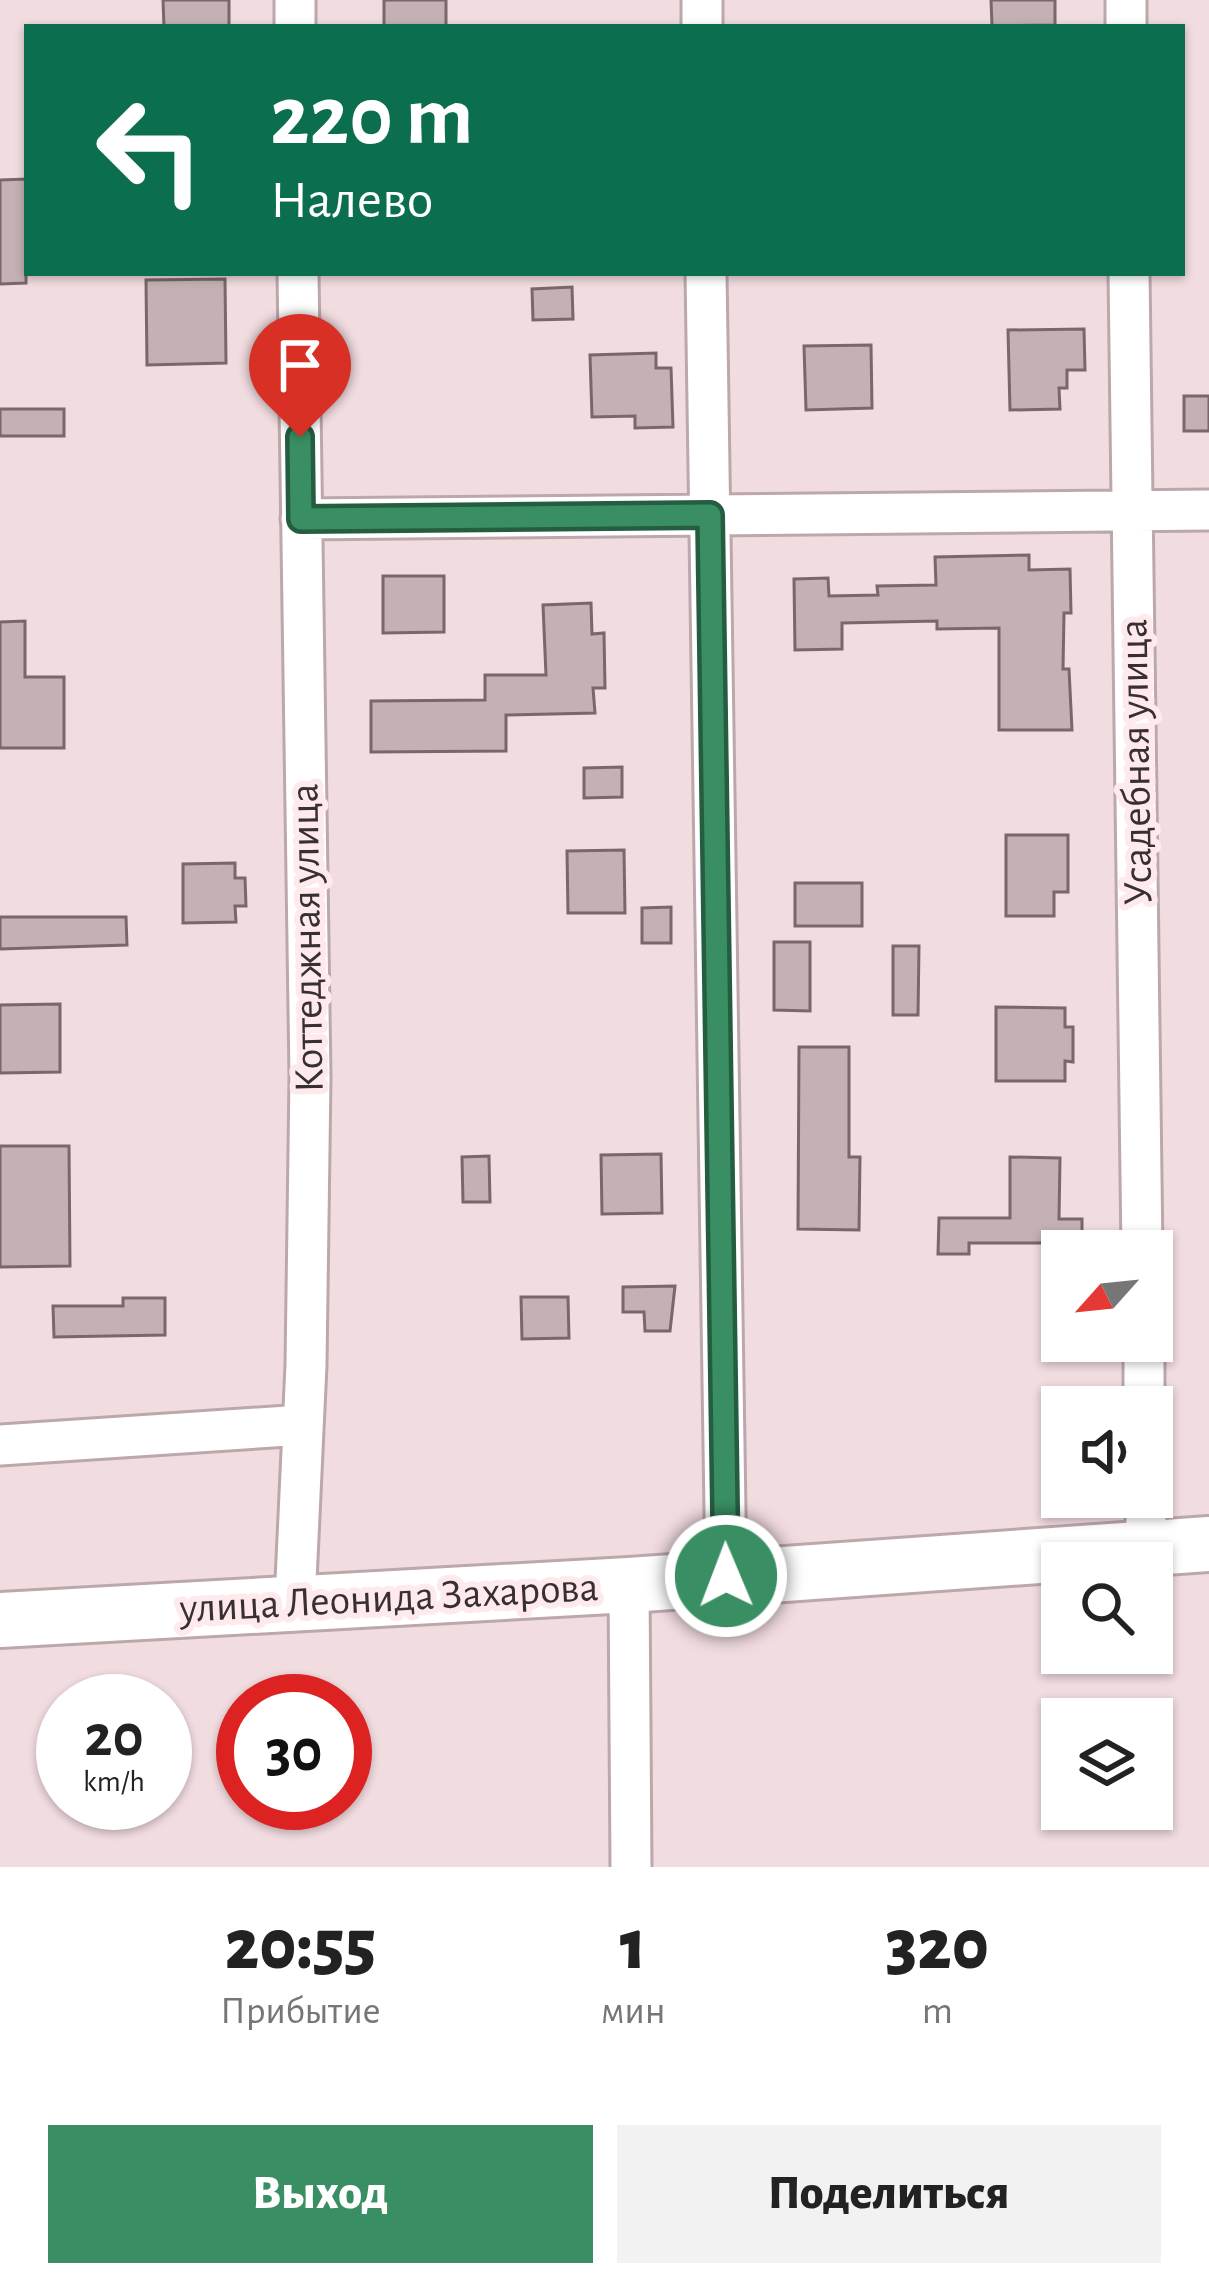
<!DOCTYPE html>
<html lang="ru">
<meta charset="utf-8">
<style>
body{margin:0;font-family:"Alegreya Sans",sans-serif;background:#f2f2f2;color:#222;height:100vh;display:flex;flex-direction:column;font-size:45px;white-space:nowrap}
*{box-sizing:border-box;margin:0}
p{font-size:39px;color:#767676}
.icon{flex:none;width:66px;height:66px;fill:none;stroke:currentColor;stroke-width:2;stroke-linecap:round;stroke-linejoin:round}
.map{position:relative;height:1867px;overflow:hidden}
.sheet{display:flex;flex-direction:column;background:#fff;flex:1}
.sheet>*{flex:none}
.banner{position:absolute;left:24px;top:24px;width:1161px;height:252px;border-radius:0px;box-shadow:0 3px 9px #0004;background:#0b6e4f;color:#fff;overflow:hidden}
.needle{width:78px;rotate:243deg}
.fabs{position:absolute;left:1041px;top:1230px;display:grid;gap:24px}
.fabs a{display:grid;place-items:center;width:132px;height:132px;border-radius:0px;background:#fff;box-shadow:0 3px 9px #0004;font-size:60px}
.speed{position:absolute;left:36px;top:1674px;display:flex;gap:24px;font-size:60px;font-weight:700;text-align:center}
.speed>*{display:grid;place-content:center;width:156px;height:156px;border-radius:50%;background:#fff;box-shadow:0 3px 9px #0004;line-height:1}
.speed small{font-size:30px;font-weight:400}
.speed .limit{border:18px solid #d22;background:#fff;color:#111}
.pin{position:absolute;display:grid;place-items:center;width:102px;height:102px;color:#fff;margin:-123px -51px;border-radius:50% 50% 50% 0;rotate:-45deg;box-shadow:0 0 12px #0007}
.pin .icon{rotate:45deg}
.me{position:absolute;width:132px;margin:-66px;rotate:359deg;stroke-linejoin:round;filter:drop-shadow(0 0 9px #0008)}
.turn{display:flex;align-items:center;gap:42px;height:252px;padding:0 48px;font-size:54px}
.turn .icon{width:156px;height:156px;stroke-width:2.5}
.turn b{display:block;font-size:84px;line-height:102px}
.eta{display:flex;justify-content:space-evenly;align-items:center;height:204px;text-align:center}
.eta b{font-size:72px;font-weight:800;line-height:84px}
.button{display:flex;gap:24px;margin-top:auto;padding:24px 48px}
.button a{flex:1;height:138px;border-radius:0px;background:#398f63;color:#fff;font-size:48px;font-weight:800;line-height:138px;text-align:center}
.button a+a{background:#f2f2f2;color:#222}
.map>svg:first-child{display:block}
</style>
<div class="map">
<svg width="1209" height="1867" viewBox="0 0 1209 1867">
<rect width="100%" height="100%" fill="#f1dce0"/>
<path fill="#c5b1b4" stroke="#79676a" stroke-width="3" d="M 163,0 L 229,0 L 229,27 L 164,27 Z
M 384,0 L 446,0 L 446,27 L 384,27 Z
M 991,0 L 1055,0 L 1055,25 L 992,26 Z
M 27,179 L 26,283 L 0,284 L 0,180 Z
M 225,279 L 226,363 L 147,365 L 146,280 Z
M 572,287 L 573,319 L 533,320 L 532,289 Z
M 1084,329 L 1085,370 L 1067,370 L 1067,388 L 1059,388 L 1060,409 L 1010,410 L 1008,330 Z
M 871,345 L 872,408 L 806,410 L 804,346 Z
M 656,353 L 656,368 L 671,368 L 673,427 L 635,428 L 635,416 L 592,417 L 590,355 Z
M 1184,396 L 1209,396 L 1209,431 L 1184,431 Z
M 0,409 L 64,409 L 64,436 L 0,436 Z
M 1029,555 L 1029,570 L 1070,569 L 1071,613 L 1064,613 L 1063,669 L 1069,669 L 1072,730 L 999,730 L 999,628 L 937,629 L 937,621 L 842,623 L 842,649 L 795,650 L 794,579 L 828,578 L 829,596 L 878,595 L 877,586 L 936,585 L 935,557 Z
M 383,576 L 444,576 L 444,632 L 383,633 Z
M 591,603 L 592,634 L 604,633 L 605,688 L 593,688 L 595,713 L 506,715 L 506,751 L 371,752 L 371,701 L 485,700 L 485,675 L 546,675 L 543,605 Z
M 25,621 L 25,677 L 64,677 L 64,748 L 0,748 L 0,622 Z
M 622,767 L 622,797 L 584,798 L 584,768 Z
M 1006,835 L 1068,835 L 1068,892 L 1054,892 L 1054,916 L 1006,916 Z
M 624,850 L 625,913 L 568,913 L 567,851 Z
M 235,863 L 235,878 L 245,878 L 246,906 L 235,906 L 236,922 L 183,923 L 183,864 Z
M 795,883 L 862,883 L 862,926 L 795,926 Z
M 671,907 L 671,943 L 642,943 L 642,908 Z
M 0,917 L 126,917 L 127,945 L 0,949 Z
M 774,942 L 810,942 L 810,1011 L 774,1010 Z
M 893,946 L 919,946 L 918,1015 L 893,1015 Z
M 60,1004 L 60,1072 L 0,1073 L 0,1005 Z
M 996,1007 L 1065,1008 L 1065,1027 L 1073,1027 L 1073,1062 L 1065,1061 L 1065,1081 L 996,1081 Z
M 799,1047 L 849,1047 L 849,1157 L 860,1157 L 859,1230 L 798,1229 Z
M 0,1146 L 69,1146 L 70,1266 L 0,1267 Z
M 661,1154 L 662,1213 L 602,1214 L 601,1155 Z
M 489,1156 L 490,1202 L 463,1202 L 462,1157 Z
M 1010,1157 L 1060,1158 L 1059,1219 L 1082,1219 L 1082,1243 L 969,1243 L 969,1254 L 938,1254 L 939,1218 L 1010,1218 Z
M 675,1286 L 670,1331 L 645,1331 L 644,1312 L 623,1312 L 623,1287 Z
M 521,1297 L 568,1297 L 569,1338 L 522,1339 Z
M 123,1298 L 165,1298 L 165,1335 L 54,1337 L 53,1306 L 123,1306 Z"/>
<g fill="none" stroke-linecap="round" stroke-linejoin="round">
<g stroke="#bca7ab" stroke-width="45">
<path id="minor" d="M 295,0 L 295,27
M 702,0 L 702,27
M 1126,0 L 1126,27
M 706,273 L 726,1576
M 1129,273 L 1142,1251
M 301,519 L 1209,510
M 1144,1341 L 1144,1407
M 0,1445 L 303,1425
M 1146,1497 L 1146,1548
M 629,1585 L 631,1867
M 295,1602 L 306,1365 L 310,1077 L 298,273"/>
</g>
<g stroke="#bca7ab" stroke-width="60">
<path id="secondary" d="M 0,1620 L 629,1585 L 1209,1544"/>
</g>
<use href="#minor" stroke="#fff" stroke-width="39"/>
<use href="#secondary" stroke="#fff" stroke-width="54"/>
</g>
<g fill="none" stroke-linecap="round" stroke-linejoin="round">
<g stroke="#255d40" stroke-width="30">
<path id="route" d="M 300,437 L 301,519 L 710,515 L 726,1576"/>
</g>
<use href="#route" stroke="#398f63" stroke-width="21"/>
</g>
<g text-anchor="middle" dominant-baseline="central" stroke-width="12" stroke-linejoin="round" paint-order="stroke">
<g font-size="42" fill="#372f30" stroke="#fee9ed">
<text transform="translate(1136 762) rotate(-91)">Усадебная улица</text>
<text transform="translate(307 938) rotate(-91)">Коттеджная улица</text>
<text transform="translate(389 1598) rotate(-3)">улица Леонида Захарова</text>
</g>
</g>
</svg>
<div class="fabs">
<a><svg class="needle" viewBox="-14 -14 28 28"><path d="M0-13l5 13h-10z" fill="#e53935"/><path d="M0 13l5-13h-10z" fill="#767676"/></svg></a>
<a><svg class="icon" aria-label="sound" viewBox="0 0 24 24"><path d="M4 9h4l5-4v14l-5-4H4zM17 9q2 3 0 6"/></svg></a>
<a><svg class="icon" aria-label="search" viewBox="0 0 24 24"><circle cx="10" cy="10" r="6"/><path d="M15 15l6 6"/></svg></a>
<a><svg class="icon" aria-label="layers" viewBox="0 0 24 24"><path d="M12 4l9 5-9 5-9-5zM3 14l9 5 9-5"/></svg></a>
</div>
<div class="speed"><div>20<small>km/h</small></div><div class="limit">30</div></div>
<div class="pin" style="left:300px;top:437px;background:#d93025"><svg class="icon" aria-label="arrive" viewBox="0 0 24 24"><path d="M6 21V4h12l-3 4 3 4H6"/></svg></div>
<svg class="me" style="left:726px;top:1576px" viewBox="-20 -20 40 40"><circle r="17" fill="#398f63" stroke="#fff" stroke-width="3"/><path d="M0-11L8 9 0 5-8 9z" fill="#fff"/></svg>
<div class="banner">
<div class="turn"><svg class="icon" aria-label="left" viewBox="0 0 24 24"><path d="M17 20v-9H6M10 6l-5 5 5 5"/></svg><div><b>220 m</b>Налево</div></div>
</div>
</div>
<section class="sheet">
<div class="eta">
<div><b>20:55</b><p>Прибытие</p></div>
<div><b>1</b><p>мин</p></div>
<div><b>320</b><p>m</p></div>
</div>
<div class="button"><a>Выход</a><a>Поделиться</a></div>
</section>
